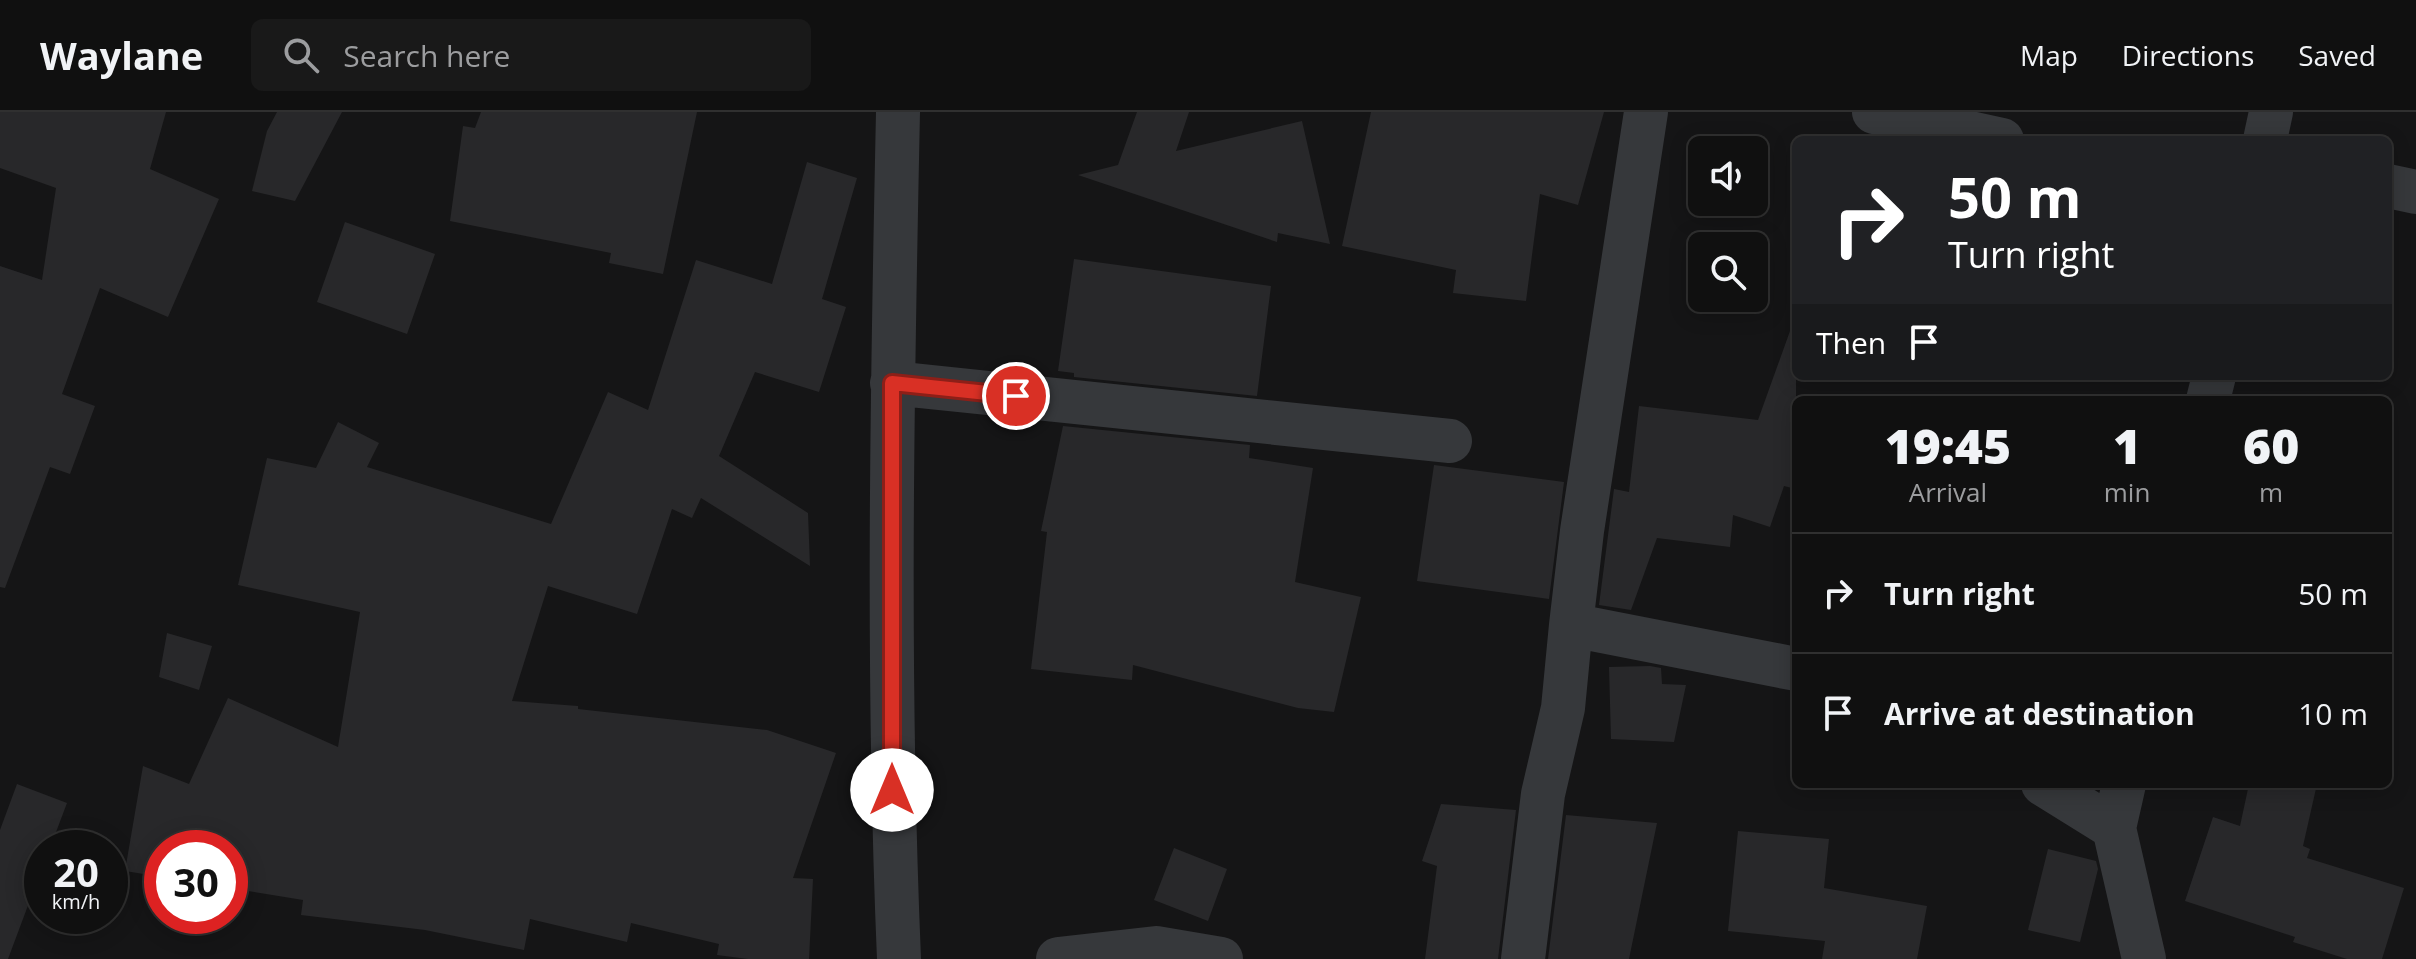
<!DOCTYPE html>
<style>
body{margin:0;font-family:"Open Sans",sans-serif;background:#191919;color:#f1f3f6;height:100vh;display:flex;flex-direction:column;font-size:30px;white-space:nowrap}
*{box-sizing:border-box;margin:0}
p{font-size:26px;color:#9c9d9f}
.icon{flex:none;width:44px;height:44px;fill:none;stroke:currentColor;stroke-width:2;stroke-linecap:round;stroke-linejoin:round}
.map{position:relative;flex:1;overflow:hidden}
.drawer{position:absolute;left:1792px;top:284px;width:600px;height:392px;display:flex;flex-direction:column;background:#101010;border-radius:12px;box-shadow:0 4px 20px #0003,0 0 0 2px #303030}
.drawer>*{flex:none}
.banner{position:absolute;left:1792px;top:24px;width:600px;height:244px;border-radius:12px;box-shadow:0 4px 20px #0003,0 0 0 2px #303030;background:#202124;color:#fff;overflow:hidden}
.buttons{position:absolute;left:1688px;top:24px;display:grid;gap:16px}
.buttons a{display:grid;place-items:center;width:80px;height:80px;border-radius:12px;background:#101010;box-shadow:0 4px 20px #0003,0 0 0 2px #303030;font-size:40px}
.speed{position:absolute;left:24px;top:718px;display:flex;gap:16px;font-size:40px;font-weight:700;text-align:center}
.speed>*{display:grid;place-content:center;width:104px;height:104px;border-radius:50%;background:#101010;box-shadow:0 4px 20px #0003,0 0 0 2px #303030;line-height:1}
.speed small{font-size:20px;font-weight:400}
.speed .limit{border:12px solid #d22;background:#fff;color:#111}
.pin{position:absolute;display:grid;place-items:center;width:68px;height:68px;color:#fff;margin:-34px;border:4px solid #fff;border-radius:50%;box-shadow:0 2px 8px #0007}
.me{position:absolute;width:88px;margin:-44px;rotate:0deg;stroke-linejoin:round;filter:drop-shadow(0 0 6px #0008)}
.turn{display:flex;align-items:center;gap:28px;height:168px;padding:0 24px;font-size:36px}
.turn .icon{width:104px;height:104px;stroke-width:2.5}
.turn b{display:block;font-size:56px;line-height:68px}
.then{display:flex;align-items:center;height:76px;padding:0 24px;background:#0003;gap:16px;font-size:30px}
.eta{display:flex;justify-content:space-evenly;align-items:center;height:136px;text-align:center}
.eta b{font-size:48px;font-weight:800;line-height:56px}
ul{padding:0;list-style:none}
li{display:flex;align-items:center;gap:24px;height:120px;padding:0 24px;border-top:2px solid #303030}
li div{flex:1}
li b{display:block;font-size:30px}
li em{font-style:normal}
header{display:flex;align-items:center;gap:48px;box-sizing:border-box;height:112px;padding:0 40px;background:#101010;border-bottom:2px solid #303030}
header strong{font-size:38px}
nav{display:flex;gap:44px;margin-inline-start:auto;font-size:28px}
.search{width:560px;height:72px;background:#191919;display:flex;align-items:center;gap:20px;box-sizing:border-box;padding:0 28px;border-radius:12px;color:#9c9d9f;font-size:30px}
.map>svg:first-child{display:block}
</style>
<header>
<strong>Waylane</strong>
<div class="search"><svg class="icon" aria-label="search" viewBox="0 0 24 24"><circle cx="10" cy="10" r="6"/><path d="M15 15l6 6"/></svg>Search here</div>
<nav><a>Map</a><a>Directions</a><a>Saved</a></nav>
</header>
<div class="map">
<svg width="2416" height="847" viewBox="0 0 2416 847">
<rect width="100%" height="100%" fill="#151516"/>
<path fill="#28282a" d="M 0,0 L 166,0 L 150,57 L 219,87 L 168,205 L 100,176 L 62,282 L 95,294 L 70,362 L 50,355 L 5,476 L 0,475 L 0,154 L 42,168 L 56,76 L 0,56 Z
M 277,0 L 342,0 L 295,89 L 252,79 L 267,19 Z
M 481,0 L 697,0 L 663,162 L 609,151 L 611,141 L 450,109 L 463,14 L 475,16 Z
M 1137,0 L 1189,0 L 1176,39 L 1302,9 L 1330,132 L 1278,121 L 1277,130 L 1078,63 L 1118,53 Z
M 1371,0 L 1604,0 L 1578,93 L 1540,82 L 1526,189 L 1453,181 L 1456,158 L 1342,134 Z
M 807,50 L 857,66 L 822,187 L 846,195 L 819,280 L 755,260 L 719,344 L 808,401 L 810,454 L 701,386 L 692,406 L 672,397 L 637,502 L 548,474 L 512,589 L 578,594 L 578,597 L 767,618 L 836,641 L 793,766 L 813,767 L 809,847 L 748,847 L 717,843 L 719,832 L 631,811 L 627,830 L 530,807 L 524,838 L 425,818 L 301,803 L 303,788 L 230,776 L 230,736 L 162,736 L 162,765 L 125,759 L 143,654 L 189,672 L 228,586 L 338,635 L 360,500 L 238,473 L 267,346 L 316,356 L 338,310 L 379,331 L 367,355 L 551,412 L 608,280 L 648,298 L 696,148 L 772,172 Z
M 345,110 L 435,142 L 407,222 L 317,190 Z
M 1074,147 L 1271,174 L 1257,284 L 1074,265 L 1074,261 L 1058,259 Z
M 1790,219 L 1796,220 L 1796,377 L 1784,374 L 1770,415 L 1733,403 L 1730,435 L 1657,426 L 1631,498 L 1599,493 L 1614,377 L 1629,380 L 1639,294 L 1758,308 Z
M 1063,314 L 1250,333 L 1249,346 L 1313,356 L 1295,470 L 1361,485 L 1334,600 L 1298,596 L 1133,553 L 1132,568 L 1031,557 L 1047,420 L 1041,419 Z
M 1434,353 L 1564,370 L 1549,487 L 1417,469 Z
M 167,521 L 212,534 L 199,578 L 159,565 Z
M 1650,554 L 1661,556 L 1662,572 L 1686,573 L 1674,630 L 1611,627 L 1609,555 Z
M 17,672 L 67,691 L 50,736 L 42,736 L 42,756 L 8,847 L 0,847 L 0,718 Z
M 2249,672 L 2317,672 L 2303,734 L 2310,737 L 2307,746 L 2404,776 L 2382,847 L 2347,847 L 2293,830 L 2295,825 L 2185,789 L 2213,705 L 2240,714 Z
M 1441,692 L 1516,698 L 1498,847 L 1425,847 L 1437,754 L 1422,749 Z
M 1566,703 L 1657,711 L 1629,847 L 1548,847 Z
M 1738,719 L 1829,727 L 1824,776 L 1927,794 L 1917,847 L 1822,847 L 1825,829 L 1728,819 Z
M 1174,736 L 1227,757 L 1208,809 L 1154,788 Z
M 2048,737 L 2096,749 L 2098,757 L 2080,830 L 2028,818 Z"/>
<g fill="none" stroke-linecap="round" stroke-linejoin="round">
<path stroke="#36383b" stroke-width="44" d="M 898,0 C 892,283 887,565 899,847
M 1874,0 L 2002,28
M 2265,28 L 2271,0
M 2388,74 L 2416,80
M 892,271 L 1450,329
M 2208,288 L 2214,264
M 1571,513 L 1582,419 L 1646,0
M 2043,672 L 2114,716
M 2124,672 L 2114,716 L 2144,847
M 1058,847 L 1156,836 L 1221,847
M 1523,847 L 1543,682 L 1563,596 L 1571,513 L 1796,557"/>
</g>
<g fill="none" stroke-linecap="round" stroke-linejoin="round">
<g stroke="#8d1f18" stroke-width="20">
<path id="route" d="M 892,678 L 892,271 L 1016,284"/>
</g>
<use href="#route" stroke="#d93025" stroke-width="14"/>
</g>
</svg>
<div class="buttons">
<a><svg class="icon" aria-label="sound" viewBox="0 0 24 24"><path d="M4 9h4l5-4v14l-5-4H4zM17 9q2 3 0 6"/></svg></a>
<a><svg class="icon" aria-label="search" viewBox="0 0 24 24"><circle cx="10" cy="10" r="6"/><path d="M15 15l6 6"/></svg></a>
</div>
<div class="speed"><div>20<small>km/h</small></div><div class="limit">30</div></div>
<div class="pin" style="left:1016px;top:284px;background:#d93025"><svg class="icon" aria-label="arrive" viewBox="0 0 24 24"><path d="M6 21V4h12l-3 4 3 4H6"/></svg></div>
<svg class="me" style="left:892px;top:678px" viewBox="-20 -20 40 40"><circle r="19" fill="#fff"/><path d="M0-13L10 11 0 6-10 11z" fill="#d93025"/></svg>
<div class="banner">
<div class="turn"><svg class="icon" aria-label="right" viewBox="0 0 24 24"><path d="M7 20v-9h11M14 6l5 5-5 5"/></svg><div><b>50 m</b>Turn right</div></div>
<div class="then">Then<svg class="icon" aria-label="arrive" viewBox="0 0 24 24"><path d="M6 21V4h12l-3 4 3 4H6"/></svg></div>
</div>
<section class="drawer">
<div class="eta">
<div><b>19:45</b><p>Arrival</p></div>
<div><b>1</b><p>min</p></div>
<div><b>60</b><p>m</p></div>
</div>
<ul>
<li><svg class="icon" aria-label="right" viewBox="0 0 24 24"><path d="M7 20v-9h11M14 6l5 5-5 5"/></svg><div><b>Turn right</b></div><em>50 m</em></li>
<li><svg class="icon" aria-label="arrive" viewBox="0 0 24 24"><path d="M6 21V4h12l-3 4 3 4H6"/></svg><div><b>Arrive at destination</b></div><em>10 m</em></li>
</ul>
</section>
</div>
